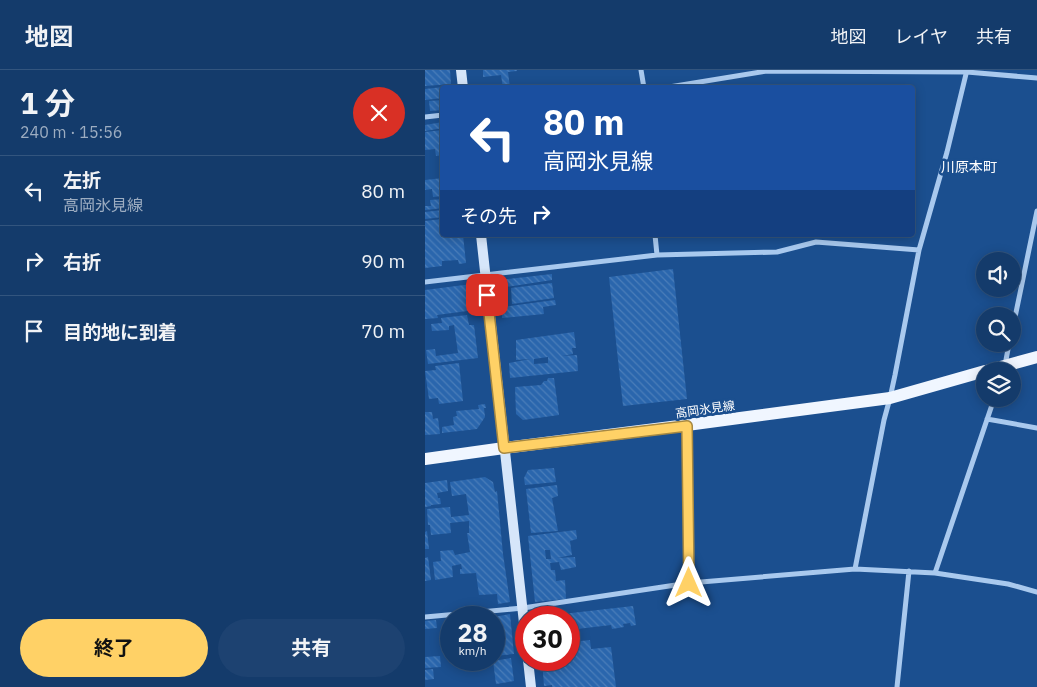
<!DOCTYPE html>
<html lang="ja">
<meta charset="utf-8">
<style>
body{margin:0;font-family:"IBM Plex Sans","Noto Sans JP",sans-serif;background:#1d4271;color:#f1f3f6;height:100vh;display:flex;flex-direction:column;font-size:19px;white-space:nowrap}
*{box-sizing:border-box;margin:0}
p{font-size:16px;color:#9dadc1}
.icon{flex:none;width:28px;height:28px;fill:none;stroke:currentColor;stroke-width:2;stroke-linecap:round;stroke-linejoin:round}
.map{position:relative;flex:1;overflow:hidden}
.side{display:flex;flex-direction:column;background:#143b6b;width:425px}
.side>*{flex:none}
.guide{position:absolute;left:15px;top:15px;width:475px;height:152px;border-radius:5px;box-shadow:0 2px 12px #0003,0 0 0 1px #33557e;background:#1a4fa0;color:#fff;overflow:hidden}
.controls{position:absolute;left:551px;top:182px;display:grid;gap:10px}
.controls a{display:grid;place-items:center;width:45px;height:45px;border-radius:50%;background:#143b6b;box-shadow:0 2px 12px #0003,0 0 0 1px #33557e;font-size:25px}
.speed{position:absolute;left:15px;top:536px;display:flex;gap:10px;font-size:25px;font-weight:700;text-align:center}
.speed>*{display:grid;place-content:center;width:65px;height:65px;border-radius:50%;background:#143b6b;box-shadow:0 2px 12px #0003,0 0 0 1px #33557e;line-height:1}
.speed small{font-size:12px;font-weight:400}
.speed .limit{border:8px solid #d22;background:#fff;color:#111}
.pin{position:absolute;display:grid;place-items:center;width:42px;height:42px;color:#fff;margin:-21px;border-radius:10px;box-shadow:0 2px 8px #0006}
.me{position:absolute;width:55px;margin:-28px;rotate:0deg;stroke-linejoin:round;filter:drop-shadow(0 0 4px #0008)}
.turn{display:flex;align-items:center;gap:18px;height:105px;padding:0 20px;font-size:22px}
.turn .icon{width:65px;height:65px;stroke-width:2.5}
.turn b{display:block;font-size:35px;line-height:42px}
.then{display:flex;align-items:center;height:48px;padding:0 20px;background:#0003;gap:10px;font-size:19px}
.round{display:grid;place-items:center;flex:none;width:52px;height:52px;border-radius:26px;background:#1d4271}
.head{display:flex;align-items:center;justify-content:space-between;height:85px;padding:0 20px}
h1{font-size:30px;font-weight:700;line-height:38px}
.button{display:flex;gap:10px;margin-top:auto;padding:10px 20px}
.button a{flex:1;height:58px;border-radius:30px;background:#ffd166;color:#111;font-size:20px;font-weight:700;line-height:58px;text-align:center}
.button a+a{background:#1d4271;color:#f1f3f6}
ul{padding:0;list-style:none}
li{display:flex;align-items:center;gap:15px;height:70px;padding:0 20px;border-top:1px solid #33557e}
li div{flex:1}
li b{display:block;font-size:19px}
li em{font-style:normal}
header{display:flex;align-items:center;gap:30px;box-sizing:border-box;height:70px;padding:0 25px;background:#143b6b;border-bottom:1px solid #33557e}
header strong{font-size:24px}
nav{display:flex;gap:28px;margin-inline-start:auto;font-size:18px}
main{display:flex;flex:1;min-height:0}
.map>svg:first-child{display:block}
</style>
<header>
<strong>地図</strong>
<nav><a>地図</a><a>レイヤ</a><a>共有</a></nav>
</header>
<main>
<section class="side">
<div class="head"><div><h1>1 分</h1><p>240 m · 15:56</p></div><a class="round" style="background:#d93025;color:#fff"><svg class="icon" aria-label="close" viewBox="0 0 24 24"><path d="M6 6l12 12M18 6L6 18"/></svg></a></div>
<ul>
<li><svg class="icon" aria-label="left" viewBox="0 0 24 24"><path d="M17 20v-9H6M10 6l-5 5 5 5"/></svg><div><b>左折</b><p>高岡氷見線</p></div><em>80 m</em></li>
<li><svg class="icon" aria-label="right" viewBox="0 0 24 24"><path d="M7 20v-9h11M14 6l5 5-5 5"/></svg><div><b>右折</b></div><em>90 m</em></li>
<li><svg class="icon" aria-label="arrive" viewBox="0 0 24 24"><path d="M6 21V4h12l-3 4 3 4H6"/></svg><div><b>目的地に到着</b></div><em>70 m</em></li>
</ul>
<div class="button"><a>終了</a><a>共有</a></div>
</section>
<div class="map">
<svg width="612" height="617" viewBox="0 0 612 617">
<defs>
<pattern id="building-back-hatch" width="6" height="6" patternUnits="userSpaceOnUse" patternTransform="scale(1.25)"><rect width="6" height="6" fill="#2a66ad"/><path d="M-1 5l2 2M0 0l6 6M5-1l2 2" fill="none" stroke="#4a7db9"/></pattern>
</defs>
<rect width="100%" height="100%" fill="#1b4f8f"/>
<path fill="url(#building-back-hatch)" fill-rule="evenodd" d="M 0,0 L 25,0 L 26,14 L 0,16 Z
M 58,0 L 92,0 L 92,1 L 83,2 L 85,18 L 78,18 L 76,5 L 58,7 Z
M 18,17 L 18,28 L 0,30 L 0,19 Z
M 18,30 L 18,40 L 5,41 L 4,31 Z
M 18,52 L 18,58 L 0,61 L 0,55 Z
M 18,60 L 18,85 L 11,86 L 10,79 L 0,80 L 0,62 Z
M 18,108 L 18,126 L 8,127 L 7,119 L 0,120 L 0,110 Z
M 18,129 L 18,138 L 0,140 L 0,136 L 6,136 L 5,130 Z
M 18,140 L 18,147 L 0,149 L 0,142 Z
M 18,149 L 18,165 L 38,165 L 41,193 L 34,194 L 33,190 L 17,191 L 17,196 L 0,198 L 0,151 Z
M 248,199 L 262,329 L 198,336 L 184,207 Z
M 127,204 L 127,210 L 74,218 L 74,210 Z
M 127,213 L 129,228 L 87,234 L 86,218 Z
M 47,214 L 50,240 L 12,245 L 13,248 L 0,249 L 0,220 Z
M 130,230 L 131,235 L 118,237 L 119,244 L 77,248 L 77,237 Z
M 42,245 L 44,255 L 49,255 L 53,288 L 3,294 L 1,280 L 10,279 L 11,286 L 33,283 L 29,255 L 24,256 L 24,260 L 7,261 L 6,254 L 17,253 L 16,248 Z
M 149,262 L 151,278 L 147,278 L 148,284 L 137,286 L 152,285 L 153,301 L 85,308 L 84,293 L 105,289 L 91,290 L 91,270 ZM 123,287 L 123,293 L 109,294 L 109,289 Z
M 34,293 L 38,331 L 14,334 L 13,328 L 4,329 L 0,301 L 11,300 L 10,296 Z
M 123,308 L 129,308 L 134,345 L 98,350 L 91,344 L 90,317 L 116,315 L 119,311 L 122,311 Z
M 60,334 L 61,338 L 59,338 L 60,347 L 52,359 L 17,363 L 17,357 L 29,355 L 28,347 L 32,346 L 31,341 L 54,339 L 53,335 Z
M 0,342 L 7,342 L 8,349 L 13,348 L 15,364 L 0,365 Z
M 129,398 L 131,412 L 100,415 L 99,408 L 103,400 Z
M 60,407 L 68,412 L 70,422 L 72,421 L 78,484 L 85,532 L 73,534 L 72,524 L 54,525 L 51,503 L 35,504 L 35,499 L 37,499 L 36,494 L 27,496 L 28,507 L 10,510 L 8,492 L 16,491 L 15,481 L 28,480 L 30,485 L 45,482 L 42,463 L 44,463 L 44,451 L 25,453 L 26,463 L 6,465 L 5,455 L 3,455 L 2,439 L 25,437 L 26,447 L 44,445 L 41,424 L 27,426 L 25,412 Z
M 22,410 L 23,421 L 12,423 L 13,428 L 15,428 L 16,434 L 6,435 L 6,436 L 0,437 L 0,413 Z
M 132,415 L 133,426 L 127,428 L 133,461 L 106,463 L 101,419 Z
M 151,460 L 152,469 L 145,471 L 147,485 L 132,488 L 150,487 L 151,497 L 136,500 L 134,492 L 125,493 L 126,500 L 130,500 L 131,511 L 140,510 L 141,529 L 110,532 L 103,466 ZM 120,480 L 125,480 L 126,489 L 121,489 Z
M 2,461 L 4,479 L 0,479 L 0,462 Z
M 3,487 L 6,510 L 0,511 L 0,488 Z
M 208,536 L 211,555 L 206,556 L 205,553 L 198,554 L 199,557 L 187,559 L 186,555 L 144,560 L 144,548 L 120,548 L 120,546 Z
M 85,544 L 89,584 L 69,586 L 69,547 Z
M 11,550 L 12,558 L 0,559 L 0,551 Z
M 146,566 L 147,572 L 165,570 L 166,579 L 186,577 L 191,617 L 127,617 L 127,615 L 119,616 L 117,590 L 144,590 L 144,567 Z
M 15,586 L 16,597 L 0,598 L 0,587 Z
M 86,588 L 89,611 L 71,614 L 68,591 Z
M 8,599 L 9,609 L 0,610 L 0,600 Z"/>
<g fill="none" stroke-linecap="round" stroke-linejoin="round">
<path stroke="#a9c9ee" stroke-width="5" d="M 216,0 L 219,18
M 238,18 L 342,1 L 542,2 L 612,8
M 0,47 L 18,45
M 230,165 L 232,185
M 0,212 L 232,185 L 352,182 L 391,172 L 494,180
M 588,257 L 612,141
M 580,295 L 584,274
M 562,349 L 612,358
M 262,356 L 264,513
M 430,499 L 459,350 L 465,328 L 470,305 L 494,180 L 522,82 L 542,0
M 510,503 L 569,329
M 0,547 L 98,538 L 264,513 L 430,499 L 510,503 L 583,514 L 612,522
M 472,617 L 484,501"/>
<path stroke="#d6e6fa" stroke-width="10" d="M 36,0 L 38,18
M 56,165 L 101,571
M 103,590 L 106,617"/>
<path stroke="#f0f6ff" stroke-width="12" d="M 561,301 L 612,287
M 0,389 L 79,378 L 262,355 L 465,328 L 560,301"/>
</g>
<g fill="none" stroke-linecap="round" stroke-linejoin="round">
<g stroke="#a68842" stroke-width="12">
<path id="route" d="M 62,225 L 79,378 L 262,356 L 264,513"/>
</g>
<use href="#route" stroke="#ffd166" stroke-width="9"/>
</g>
<g text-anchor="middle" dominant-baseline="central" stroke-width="5" stroke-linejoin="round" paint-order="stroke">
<g font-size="12" fill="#fff" stroke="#1b4f8f">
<text transform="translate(280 339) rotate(-8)">高岡氷見線</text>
</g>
<g font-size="14" fill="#fff" stroke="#1b4f8f">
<text x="544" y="97">川原本町</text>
</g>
</g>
</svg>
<div class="controls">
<a><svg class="icon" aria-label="sound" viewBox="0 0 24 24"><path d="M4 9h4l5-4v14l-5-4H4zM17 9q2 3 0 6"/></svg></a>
<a><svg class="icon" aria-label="search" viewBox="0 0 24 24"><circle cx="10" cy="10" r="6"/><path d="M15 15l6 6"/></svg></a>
<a><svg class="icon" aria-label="layers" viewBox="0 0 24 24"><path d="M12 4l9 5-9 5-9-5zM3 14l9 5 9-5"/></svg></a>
</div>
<div class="speed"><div>28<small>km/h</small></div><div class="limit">30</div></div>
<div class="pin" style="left:62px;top:225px;background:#d93025"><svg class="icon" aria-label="arrive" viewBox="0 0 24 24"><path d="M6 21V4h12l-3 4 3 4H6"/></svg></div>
<svg class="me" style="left:264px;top:513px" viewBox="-20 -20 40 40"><path d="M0-17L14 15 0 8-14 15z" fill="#ffd166" stroke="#fff" stroke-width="4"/></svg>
<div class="guide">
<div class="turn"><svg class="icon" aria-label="left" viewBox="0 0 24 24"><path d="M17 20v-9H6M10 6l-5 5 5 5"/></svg><div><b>80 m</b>高岡氷見線</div></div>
<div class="then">その先<svg class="icon" aria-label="right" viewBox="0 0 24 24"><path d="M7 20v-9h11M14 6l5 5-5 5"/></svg></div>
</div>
</div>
</main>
